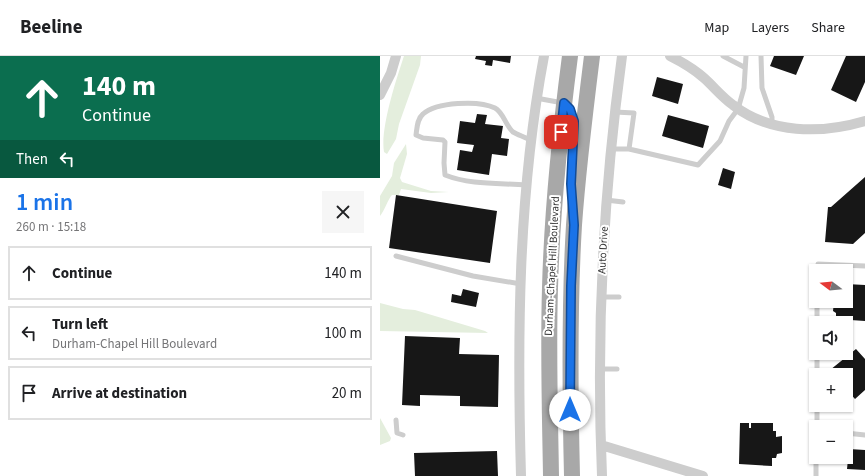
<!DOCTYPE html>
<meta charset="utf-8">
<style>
body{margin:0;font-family:"Source Sans 3",sans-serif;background:#f6f6f6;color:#202124;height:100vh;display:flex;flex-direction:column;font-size:15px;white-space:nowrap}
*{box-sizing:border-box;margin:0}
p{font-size:13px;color:#757577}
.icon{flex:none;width:22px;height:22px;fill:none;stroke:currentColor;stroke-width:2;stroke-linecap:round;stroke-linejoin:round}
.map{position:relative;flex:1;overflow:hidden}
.details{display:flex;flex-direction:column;background:#fff;width:380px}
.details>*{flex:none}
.guide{background:#0b6e4f;color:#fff;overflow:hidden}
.needle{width:26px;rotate:286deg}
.controls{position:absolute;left:429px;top:208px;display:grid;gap:8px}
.controls a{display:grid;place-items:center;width:44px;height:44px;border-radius:0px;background:#fff;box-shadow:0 1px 3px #0004;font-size:20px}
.pin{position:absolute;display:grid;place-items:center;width:34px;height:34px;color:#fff;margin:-17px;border-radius:8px;box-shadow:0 2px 6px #0006}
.me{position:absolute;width:44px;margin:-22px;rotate:0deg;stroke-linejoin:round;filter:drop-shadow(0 0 3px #0008)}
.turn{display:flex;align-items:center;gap:14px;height:84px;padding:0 16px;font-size:18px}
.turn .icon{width:52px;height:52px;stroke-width:2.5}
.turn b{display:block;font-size:28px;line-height:34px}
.then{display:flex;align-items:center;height:38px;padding:0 16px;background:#0003;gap:8px;font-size:15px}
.round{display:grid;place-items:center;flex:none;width:42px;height:42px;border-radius:0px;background:#f6f6f6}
.headline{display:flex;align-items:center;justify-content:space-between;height:68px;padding:0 16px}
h1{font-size:24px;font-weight:600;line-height:30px;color:#1a73e8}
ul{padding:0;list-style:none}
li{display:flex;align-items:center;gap:12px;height:54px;margin:0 8px 6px;padding:0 8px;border:2px solid #e0e0e0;border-radius:0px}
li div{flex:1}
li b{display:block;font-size:15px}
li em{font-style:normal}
header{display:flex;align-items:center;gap:24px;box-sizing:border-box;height:56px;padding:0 20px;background:#fff;border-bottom:1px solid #e0e0e0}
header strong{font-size:19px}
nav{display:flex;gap:22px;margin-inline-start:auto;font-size:14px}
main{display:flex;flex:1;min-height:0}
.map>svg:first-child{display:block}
</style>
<header>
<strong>Beeline</strong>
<nav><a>Map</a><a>Layers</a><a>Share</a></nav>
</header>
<main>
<section class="details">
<div class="guide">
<div class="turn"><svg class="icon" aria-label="ahead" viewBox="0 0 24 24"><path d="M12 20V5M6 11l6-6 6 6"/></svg><div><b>140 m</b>Continue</div></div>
<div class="then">Then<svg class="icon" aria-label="left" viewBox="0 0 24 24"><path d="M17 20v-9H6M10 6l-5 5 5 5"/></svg></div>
</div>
<div class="headline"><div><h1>1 min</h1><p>260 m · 15:18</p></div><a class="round"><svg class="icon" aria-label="close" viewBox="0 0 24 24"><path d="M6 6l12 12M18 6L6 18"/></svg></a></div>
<ul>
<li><svg class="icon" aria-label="ahead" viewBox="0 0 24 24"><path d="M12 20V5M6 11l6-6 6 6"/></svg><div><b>Continue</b></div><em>140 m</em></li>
<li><svg class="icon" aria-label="left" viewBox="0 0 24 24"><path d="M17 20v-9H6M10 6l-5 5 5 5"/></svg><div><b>Turn left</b><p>Durham-Chapel Hill Boulevard</p></div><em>100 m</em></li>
<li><svg class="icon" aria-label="arrive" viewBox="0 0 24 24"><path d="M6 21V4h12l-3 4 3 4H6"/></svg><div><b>Arrive at destination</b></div><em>20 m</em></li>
</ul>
</section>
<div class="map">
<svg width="485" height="420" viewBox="0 0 485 420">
<rect width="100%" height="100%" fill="#fff"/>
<path fill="#e4eedd" d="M 24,0 L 41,0 L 40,9 L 19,68 L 16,83 L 7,98 L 4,96 C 0,73 16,24 24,0 Z
M 26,88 L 27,98 L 20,122 L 22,126 L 51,135 L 69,136 L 51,137 L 21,133 L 19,139 L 12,139 C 8,143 5,154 0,160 L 0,140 L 12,120 L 14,107 Z
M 0,247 L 23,253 L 35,254 L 105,275 L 108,277 L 0,275 Z
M 0,362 L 11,382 L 10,385 L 0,389 Z"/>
<path fill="#171717" d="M 96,0 L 131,0 L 130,7 L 113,4 L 112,10 L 105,9 L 106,5 L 95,3 Z
M 394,0 L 424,0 L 416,19 L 390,10 Z
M 466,0 L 485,0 L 485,26 L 476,46 L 451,34 Z
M 277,21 L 303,28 L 298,48 L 272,40 Z
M 97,58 L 107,59 L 105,68 L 123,70 L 121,82 L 129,83 L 127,100 L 112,98 L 109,119 L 77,114 L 80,94 L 92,96 L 94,89 L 77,87 L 80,65 L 95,67 Z
M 288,59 L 329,70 L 323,92 L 282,80 Z
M 343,112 L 355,116 L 351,133 L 338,129 Z
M 485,121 L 485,177 L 473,188 L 445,186 L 448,151 L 451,151 Z
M 16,139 L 117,155 L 110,207 L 9,192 Z
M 466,228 L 485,229 L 485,265 L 456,263 L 456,257 L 453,255 L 454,245 L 466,245 Z
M 83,233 L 99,237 L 96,251 L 71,246 L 72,238 L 81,240 Z
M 25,280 L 80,282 L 79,298 L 119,299 L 118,351 L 80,350 L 80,340 L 40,339 L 40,350 L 22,349 Z
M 476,293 L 485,303 L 485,334 L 475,343 L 466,333 L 466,319 L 454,319 L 450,314 Z
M 360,367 L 369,367 L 369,372 L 371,372 L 371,367 L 393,367 L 393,375 L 396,375 L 396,381 L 402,380 L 402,397 L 397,398 L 396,402 L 392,402 L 392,410 L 359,408 Z
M 469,393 L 485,394 L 485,414 L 467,413 Z
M 117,395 L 118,420 L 35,420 L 34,397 Z"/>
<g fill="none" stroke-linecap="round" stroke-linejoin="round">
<path stroke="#cdcdcd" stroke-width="5" d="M 343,0 L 364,11
M 381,0 L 382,32 L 392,61 L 392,68
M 156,42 L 183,47
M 231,93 L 249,93 L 254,57 L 235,56
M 249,93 L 318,109 L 340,85 L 349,65 L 358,53 L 364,32 L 366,0
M 146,129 C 120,127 90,129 65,119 L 64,107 L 65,86 L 63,84 L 43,82 L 36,79 C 37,72 37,63 43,58 C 56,46 99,44 115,52 C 123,56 126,70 133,76 C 138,79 145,81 150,84
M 226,144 L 243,146
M 16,200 L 93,220 L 141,228
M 437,215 L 438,208 L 485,210
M 221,241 L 239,241
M 437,267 L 437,245
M 220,313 L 237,313
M 437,319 L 437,297
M 16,364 L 17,377 L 23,379
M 437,371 L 437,349
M 466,377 L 485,379
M 436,420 L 436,401"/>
<path stroke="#cdcdcd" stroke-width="10" d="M 290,0 C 302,6 314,13 324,22 C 334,31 342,41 353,49 C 390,78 441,78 485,65
M 0,39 L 11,17 L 16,0
M 221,389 L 323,420
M 141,420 C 137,280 138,138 164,0
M 222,420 C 216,279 223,139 242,0"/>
<path stroke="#a8a8a8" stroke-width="16" d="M 171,420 C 170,357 168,295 170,232 C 172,155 180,77 190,0
M 192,420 C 190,336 189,252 194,169 C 198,112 205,56 212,0"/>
</g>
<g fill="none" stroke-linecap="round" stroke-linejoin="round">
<g stroke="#114b97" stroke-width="10">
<path id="route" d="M 181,76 L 184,47 L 190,53 L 194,65 L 191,128 L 194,169 L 191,230 L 190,354"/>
</g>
<use href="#route" stroke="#1a73e8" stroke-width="7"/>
</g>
<g text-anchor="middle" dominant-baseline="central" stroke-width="4" stroke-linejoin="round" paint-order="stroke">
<g font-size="11" fill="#303030" stroke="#fff">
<text transform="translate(223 194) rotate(-87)">Auto Drive</text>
<text transform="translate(172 210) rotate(-87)">Durham-Chapel Hill Boulevard</text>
</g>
</g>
</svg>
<div class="controls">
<a><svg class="needle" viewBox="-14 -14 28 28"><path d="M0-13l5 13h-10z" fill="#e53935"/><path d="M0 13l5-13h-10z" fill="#757577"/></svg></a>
<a><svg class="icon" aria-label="sound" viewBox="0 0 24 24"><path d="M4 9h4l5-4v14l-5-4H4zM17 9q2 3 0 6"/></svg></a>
<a>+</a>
<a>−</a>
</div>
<div class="pin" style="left:181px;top:76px;background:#d93025"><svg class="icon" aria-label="arrive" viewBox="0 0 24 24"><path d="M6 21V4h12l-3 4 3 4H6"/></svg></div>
<svg class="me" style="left:190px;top:354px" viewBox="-20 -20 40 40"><circle r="19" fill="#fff"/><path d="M0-13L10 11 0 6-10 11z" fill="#1a73e8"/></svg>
</div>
</main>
